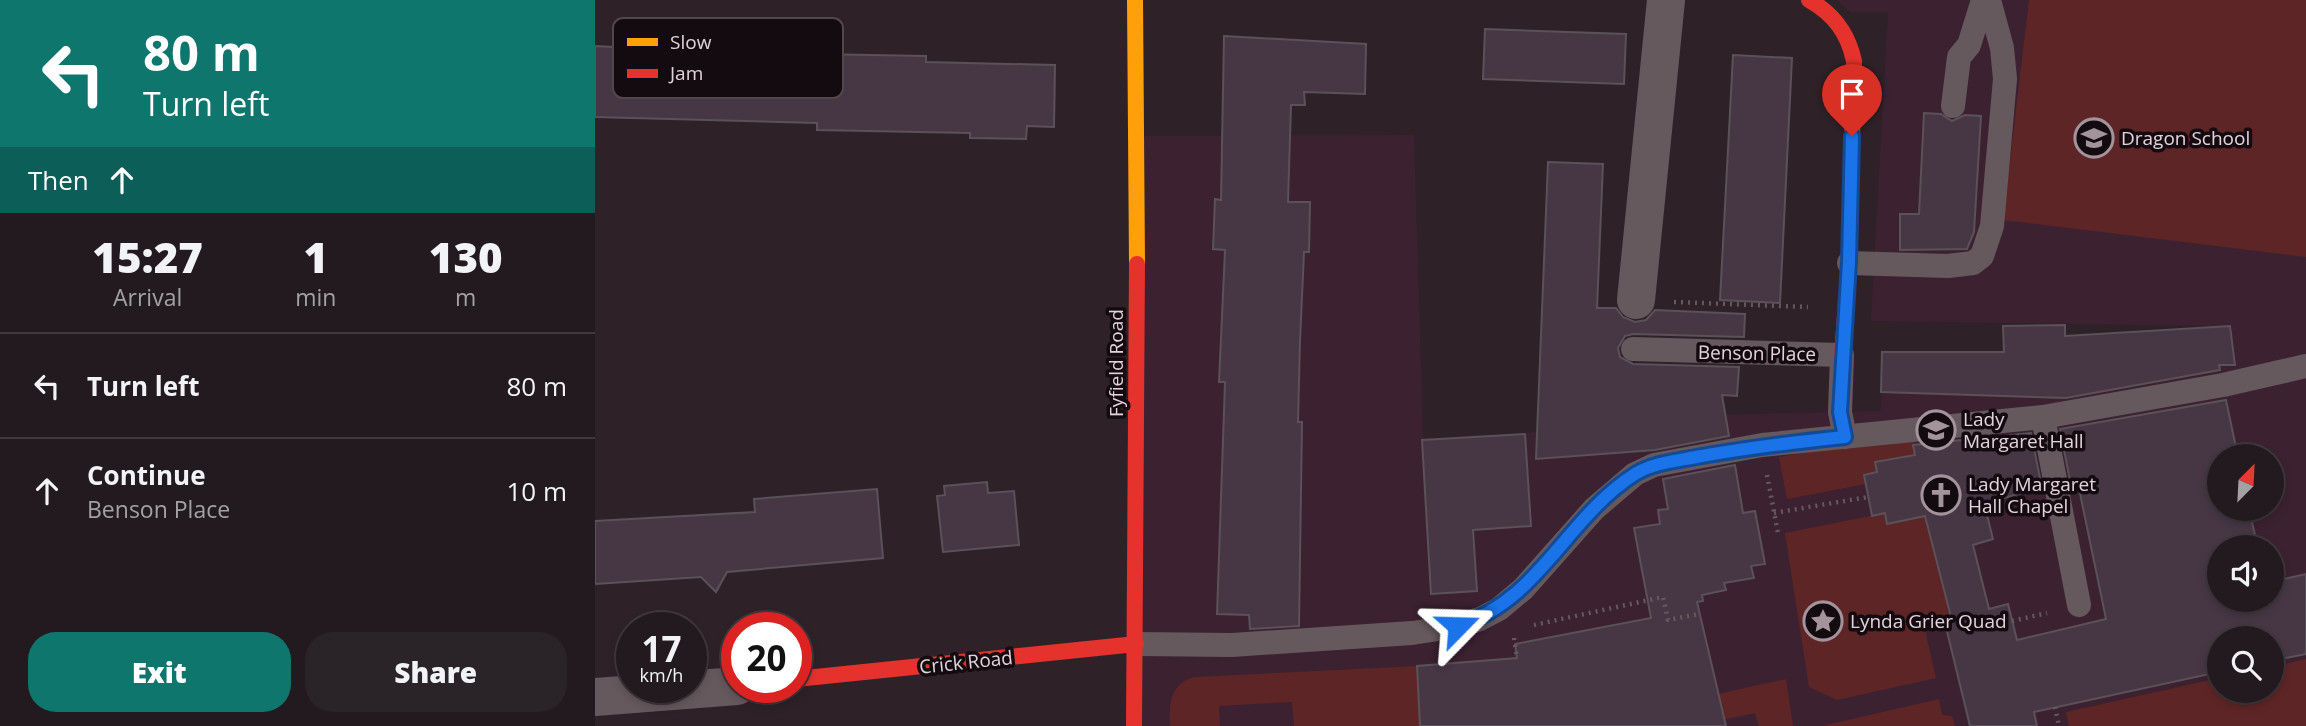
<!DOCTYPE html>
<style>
body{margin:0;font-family:"Open Sans",sans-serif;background:#2a2327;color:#f1f3f6;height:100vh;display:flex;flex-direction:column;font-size:26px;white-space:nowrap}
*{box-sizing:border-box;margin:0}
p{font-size:23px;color:#a2a1a4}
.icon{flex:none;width:38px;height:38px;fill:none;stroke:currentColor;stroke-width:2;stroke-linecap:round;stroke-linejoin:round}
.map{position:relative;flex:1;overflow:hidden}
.sheet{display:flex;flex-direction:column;background:#221a1e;width:595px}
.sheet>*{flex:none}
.hud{background:#0f766e;color:#fff;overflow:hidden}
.needle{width:46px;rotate:24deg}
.tools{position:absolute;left:1612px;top:444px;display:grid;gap:14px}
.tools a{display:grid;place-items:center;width:77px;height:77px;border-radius:50%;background:#221a1e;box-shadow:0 4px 10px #0003,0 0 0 2px #3f383c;font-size:35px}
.speed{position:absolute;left:21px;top:612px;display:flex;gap:14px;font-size:35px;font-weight:700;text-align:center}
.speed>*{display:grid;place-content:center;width:91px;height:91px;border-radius:50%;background:#221a1e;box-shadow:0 4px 10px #0003,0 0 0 2px #3f383c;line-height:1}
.speed small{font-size:18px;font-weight:400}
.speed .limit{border:10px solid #d22;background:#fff;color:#111}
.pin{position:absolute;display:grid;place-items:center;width:60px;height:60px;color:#fff;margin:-72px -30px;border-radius:50% 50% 50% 0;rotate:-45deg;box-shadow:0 0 7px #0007}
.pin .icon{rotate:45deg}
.me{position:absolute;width:77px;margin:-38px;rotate:68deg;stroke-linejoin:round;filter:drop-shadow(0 0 5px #0008)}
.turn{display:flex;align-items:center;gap:24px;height:147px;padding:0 28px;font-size:32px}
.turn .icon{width:91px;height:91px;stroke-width:2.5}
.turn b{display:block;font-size:49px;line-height:60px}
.then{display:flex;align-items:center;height:66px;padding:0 28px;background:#0003;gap:14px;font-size:26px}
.eta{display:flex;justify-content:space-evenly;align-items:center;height:119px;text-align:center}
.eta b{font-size:42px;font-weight:800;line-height:49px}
.button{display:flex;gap:14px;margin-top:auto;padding:14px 28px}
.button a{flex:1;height:80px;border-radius:28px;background:#0f766e;color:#fff;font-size:28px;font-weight:800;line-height:80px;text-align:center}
.button a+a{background:#2a2327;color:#f1f3f6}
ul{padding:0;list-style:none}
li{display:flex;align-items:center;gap:21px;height:105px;padding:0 28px;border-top:2px solid #3f383c}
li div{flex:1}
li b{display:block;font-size:26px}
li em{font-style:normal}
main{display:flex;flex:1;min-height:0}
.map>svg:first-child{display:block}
</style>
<main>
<section class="sheet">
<div class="hud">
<div class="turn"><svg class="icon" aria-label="left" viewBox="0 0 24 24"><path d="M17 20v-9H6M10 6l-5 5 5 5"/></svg><div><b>80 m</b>Turn left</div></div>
<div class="then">Then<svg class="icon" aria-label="ahead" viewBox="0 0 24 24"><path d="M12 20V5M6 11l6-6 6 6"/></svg></div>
</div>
<div class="eta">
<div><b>15:27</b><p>Arrival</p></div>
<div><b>1</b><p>min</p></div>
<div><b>130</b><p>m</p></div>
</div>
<ul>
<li><svg class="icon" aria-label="left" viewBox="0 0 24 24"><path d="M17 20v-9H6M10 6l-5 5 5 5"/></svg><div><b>Turn left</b></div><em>80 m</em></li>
<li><svg class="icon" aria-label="ahead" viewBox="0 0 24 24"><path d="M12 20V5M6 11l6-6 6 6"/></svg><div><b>Continue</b><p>Benson Place</p></div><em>10 m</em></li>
</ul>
<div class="button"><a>Exit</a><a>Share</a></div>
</section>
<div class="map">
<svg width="1711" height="726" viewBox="0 0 1711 726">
<rect width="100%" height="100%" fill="#2e2228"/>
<path fill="#3c2131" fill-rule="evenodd" d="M 1242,0 L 1711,0 L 1711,726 L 539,726 L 543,136 L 819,135 L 828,440 L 1013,427 L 1121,415 L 1286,411 L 1287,352 L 1408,352 L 1408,326 L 1470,325 L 1470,341 L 1520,333 L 1622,326 L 1276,321 L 1293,12 L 1255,12 ZM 1624,457 L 1676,457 L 1676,509 L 1624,509 ZM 1624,548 L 1676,548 L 1676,600 L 1624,600 ZM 1624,639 L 1676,639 L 1676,691 L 1624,691 Z"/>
<path fill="#5e2526" d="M 1434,0 L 1711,0 L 1711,257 L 1408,220 Z
M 1318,434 L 1320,455 L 1280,462 L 1282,472 L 1269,475 L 1271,484 L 1192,499 L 1184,457 Z
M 1290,513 L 1331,515 L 1356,617 L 1329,625 L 1341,678 L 1242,700 L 1214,687 L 1190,533 Z
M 1711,659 L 1711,726 L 1474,726 L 1471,712 L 1624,678 L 1624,691 L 1676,691 L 1677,667 Z
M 822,666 L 825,726 L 699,726 L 697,702 L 624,706 L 625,726 L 575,726 C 574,704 575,683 600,677 Z
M 1191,679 L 1198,726 L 1164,726 L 1160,713 L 1127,720 L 1123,694 Z
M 1344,699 L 1347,715 L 1357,716 L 1360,726 L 1227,726 Z"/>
<path fill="#473745" stroke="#5b5158" stroke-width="2" d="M 890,29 L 1031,34 L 1029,84 L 888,79 Z
M 629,36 L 771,44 L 770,94 L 709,92 L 710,105 L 696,105 L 693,202 L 715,202 L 714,252 L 709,252 L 705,341 L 703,422 L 707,422 L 704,626 L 655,629 L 654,615 L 622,614 L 630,382 L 624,382 L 630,250 L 618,249 L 620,199 L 626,200 Z
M 0,46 L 221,57 L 221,54 L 331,56 L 331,62 L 460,65 L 459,127 L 432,126 L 431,139 L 375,138 L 375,133 L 222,130 L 222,123 L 0,117 Z
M 1138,55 L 1197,58 L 1185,303 L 1125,300 Z
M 1329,113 L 1346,114 L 1357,121 L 1370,115 L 1386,116 L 1379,232 L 1372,249 L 1305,250 L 1305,214 L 1324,214 Z
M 953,162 L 1008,164 L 1002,308 L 1021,308 L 1028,317 L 1040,322 L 1051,320 L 1060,310 L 1150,314 L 1149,337 L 1038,334 L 1030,336 L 1023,348 L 1025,357 L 1038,364 L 1144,367 L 1142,396 L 1127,395 L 1134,436 L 1060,450 L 941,459 Z
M 1470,325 L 1470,336 L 1635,326 L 1640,365 L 1624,365 L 1625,370 L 1471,398 L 1286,392 L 1287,352 L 1409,352 L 1408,326 Z
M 1631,400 L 1643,457 L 1624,457 L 1624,509 L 1654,509 L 1663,548 L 1624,548 L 1624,600 L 1676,600 L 1676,582 L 1711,574 L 1711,654 L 1676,661 L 1676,639 L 1624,639 L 1624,672 L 1439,712 L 1442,726 L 1375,726 L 1349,619 L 1356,617 L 1330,516 L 1292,524 L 1290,513 L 1277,516 L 1269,475 L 1282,472 L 1280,462 L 1320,455 L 1318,445 L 1436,433 L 1447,488 L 1389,503 L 1398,539 L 1378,545 L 1394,609 L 1413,604 L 1422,640 L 1511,619 L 1482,479 L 1475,481 L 1465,429 Z
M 930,434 L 936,526 L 878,530 L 882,591 L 836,594 L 827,440 Z
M 1140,465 L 1148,513 L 1160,511 L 1170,564 L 1156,566 L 1159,578 L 1129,583 L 1131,590 L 1107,595 L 1108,601 L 1102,602 L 1131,726 L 825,726 L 822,666 L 922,658 L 920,644 L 1056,618 L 1039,528 L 1065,524 L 1063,510 L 1073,509 L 1068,479 Z
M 392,482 L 393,493 L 419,491 L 424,545 L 348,552 L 342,496 L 350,495 L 349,486 Z
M 282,489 L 288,558 L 132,572 L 121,592 L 106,577 L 0,584 L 0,521 L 160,512 L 159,499 Z"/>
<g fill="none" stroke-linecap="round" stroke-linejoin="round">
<path stroke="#645a5e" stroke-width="4.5" stroke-dasharray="2 5" stroke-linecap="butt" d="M 1079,302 L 1213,307
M 1172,475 L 1183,533
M 1179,513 L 1273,497
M 1417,621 L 1452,613
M 939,625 L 1068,597 L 1073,620 L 1104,614
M 919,638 L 922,658
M 1460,707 L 1464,726"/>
<path stroke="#66595d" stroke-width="24" d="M 1358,106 L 1364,57 L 1374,45 L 1388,0
M 1254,263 L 1353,266 L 1378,263 L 1387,256 L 1397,226 L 1410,79 L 1407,48 L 1394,0
M 1038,349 L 1247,355 L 1245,412 L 1250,437
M 1448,417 L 1484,605
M 541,644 L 637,645 L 817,633 L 863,626 L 885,619 L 904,609 L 928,589 L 999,509 L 1040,474 L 1059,465 L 1167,445 L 1448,417 L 1628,385 L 1711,366"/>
<path stroke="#66595d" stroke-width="38" d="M 1041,300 L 1071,0
M 0,697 L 142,686"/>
<path stroke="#ff9f0a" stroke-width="16" d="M 540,0 L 542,264"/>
<path stroke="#e5322d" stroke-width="16" d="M 1214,0 C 1239,14 1253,33 1259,61 L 1254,263 L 1247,355
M 201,679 L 541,644
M 539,726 L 542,264"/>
</g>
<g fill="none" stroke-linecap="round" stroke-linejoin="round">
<g stroke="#114b97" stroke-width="18">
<path id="route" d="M 863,626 C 945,600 971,518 1040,474 C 1058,463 1080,461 1101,457 C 1151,448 1200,442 1250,437 L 1245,412 L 1254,262 L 1257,136"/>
</g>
<use href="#route" stroke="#1a73e8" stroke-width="12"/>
</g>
<defs>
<g id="school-ring" transform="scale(2.0125)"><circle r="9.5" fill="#140b10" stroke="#a3949c" stroke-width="1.5"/><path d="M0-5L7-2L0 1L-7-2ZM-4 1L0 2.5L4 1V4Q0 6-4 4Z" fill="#a3949c"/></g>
<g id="university-ring" transform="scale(2.0125)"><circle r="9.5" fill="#140b10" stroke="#a3949c" stroke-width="1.5"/><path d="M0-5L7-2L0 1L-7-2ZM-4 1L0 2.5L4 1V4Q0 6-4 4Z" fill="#a3949c"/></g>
<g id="church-ring" transform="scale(2.0125)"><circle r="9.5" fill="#140b10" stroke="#a3949c" stroke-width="1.5"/><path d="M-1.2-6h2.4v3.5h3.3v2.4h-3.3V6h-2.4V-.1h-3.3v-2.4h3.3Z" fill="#a3949c"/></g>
<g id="sight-ring" transform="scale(2.0125)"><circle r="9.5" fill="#140b10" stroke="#a3949c" stroke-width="1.5"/><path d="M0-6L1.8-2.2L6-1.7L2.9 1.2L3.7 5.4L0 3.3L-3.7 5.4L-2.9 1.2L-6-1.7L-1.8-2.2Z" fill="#a3949c"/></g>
</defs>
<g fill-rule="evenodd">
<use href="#school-ring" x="1499" y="138"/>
<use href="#university-ring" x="1341" y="430"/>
<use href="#church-ring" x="1346" y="495"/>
<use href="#sight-ring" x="1228" y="621"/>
</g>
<g text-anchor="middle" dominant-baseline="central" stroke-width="7" stroke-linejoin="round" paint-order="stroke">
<g font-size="19" fill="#e2d2da" stroke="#140b10" text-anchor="start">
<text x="1526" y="138">Dragon School</text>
<text x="1368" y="419">Lady<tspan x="1368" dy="22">Margaret Hall</tspan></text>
<text x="1373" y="484">Lady Margaret<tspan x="1373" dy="22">Hall Chapel</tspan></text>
<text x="1255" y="621">Lynda Grier Quad</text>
</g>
<g font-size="19" fill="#e2d2da" stroke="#140b10">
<text transform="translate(1162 353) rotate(1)">Benson Place</text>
<text transform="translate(521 363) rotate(-90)">Fyfield Road</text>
<text transform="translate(371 662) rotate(-6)">Crick Road</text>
</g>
</g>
<rect x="18" y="18" width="230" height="80" rx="10" fill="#140b10" stroke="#52474d" stroke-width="2"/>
<rect x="32" y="38" width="31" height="8" fill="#ff9f0a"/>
<rect x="32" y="69" width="31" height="9" fill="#e5322d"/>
<g font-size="19" fill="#e2d2da">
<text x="75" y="49">Slow</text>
<text x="75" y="80">Jam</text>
</g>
</svg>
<div class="tools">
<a><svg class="needle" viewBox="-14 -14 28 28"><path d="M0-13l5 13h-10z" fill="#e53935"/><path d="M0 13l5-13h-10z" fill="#a2a1a4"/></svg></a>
<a><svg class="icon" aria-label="sound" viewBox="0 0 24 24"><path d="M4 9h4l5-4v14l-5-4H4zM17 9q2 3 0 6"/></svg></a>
<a><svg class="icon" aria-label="search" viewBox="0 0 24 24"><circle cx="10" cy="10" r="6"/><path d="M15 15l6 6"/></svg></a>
</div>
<div class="speed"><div>17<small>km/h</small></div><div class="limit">20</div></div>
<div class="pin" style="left:1257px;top:136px;background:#d93025"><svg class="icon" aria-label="arrive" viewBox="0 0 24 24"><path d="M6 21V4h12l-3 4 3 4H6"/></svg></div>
<svg class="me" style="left:863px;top:626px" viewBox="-20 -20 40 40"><path d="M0-17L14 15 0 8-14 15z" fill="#1a73e8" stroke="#fff" stroke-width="4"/></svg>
</div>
</main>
